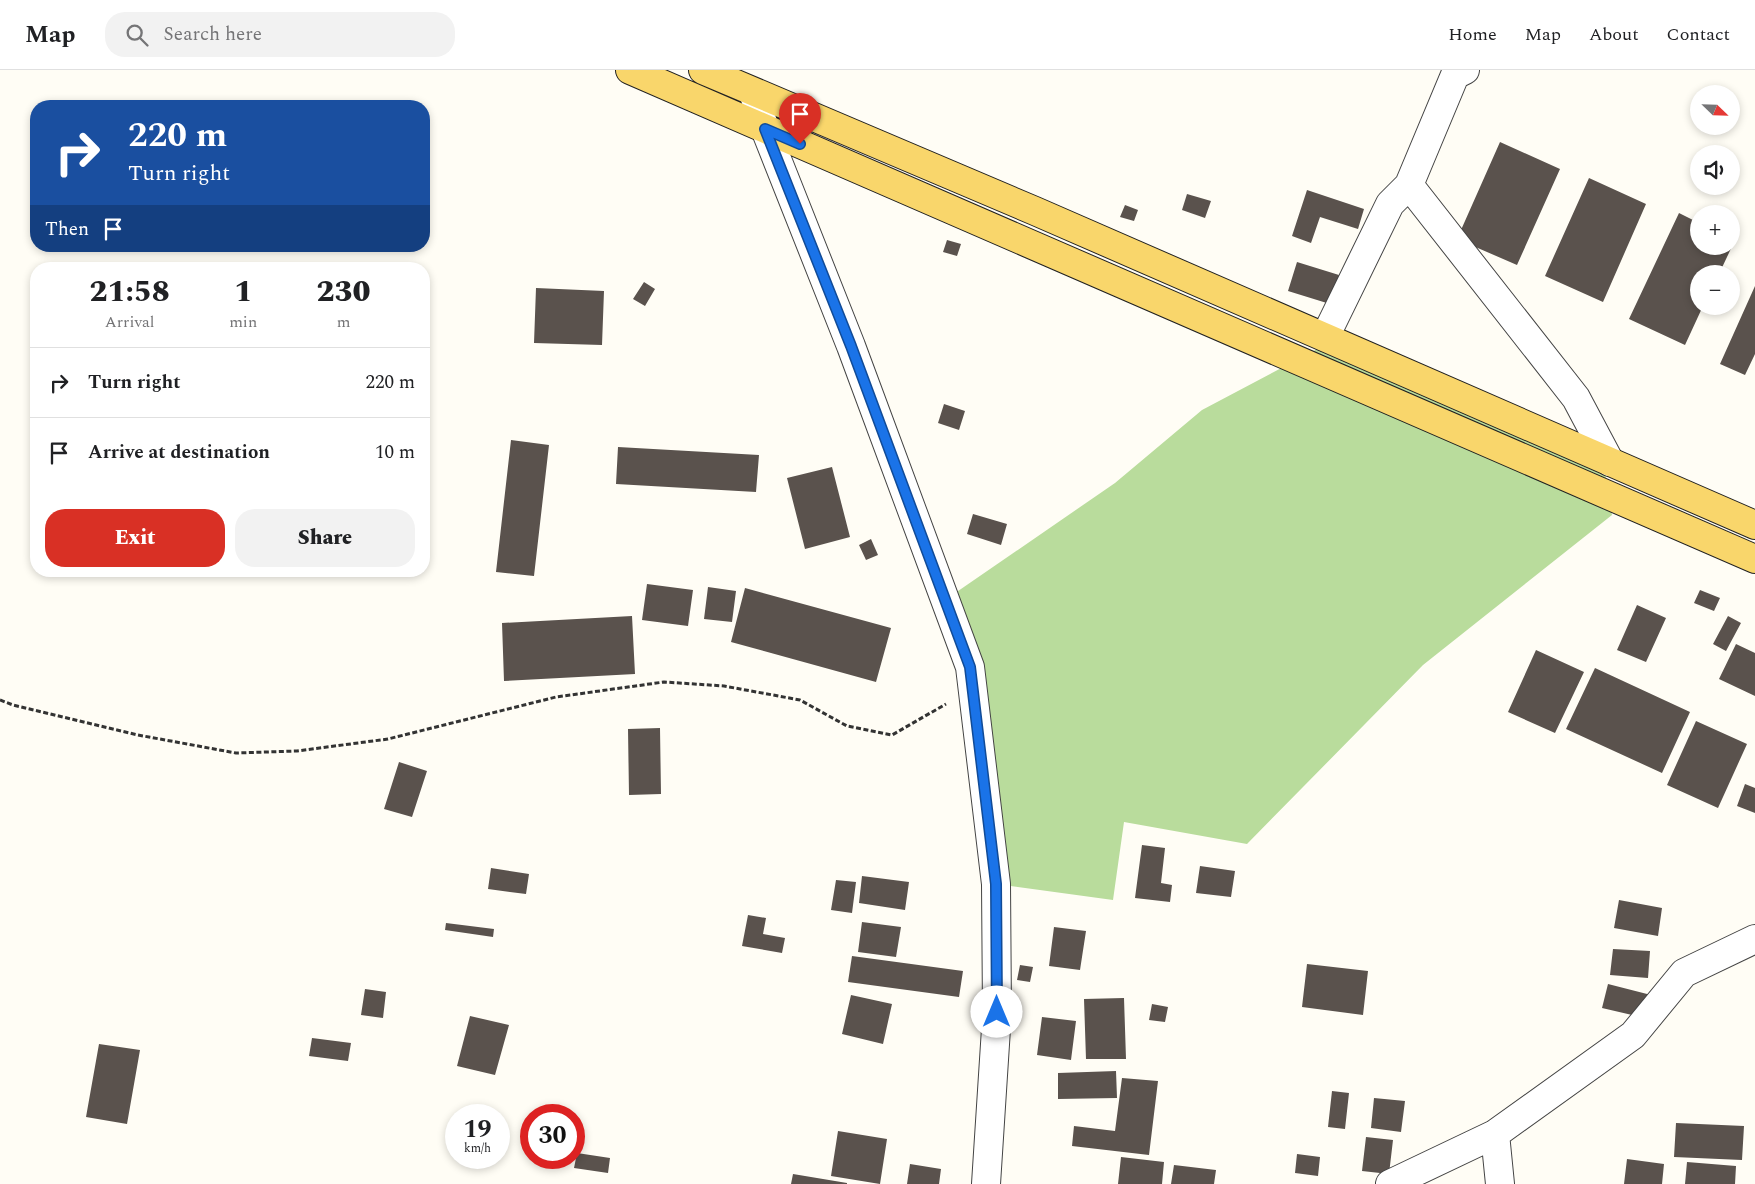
<!DOCTYPE html>
<meta charset="utf-8">
<style>
body{margin:0;font-family:Spectral,serif;background:#f2f2f2;color:#202124;height:100vh;display:flex;flex-direction:column;font-size:19px;white-space:nowrap}
*{box-sizing:border-box;margin:0}
p{font-size:16px;color:#757577}
.icon{flex:none;width:28px;height:28px;fill:none;stroke:currentColor;stroke-width:2;stroke-linecap:round;stroke-linejoin:round}
.map{position:relative;flex:1;overflow:hidden}
.sheet{position:absolute;left:30px;top:192px;width:400px;height:315px;display:flex;flex-direction:column;background:#fff;border-radius:20px;box-shadow:0 2px 8px #0003}
.sheet>*{flex:none}
.banner{position:absolute;left:30px;top:30px;width:400px;height:152px;border-radius:20px;box-shadow:0 2px 8px #0003;background:#1a4fa0;color:#fff;overflow:hidden}
.needle{width:32px;rotate:113deg}
.buttons{position:absolute;left:1690px;top:15px;display:grid;gap:10px}
.buttons a{display:grid;place-items:center;width:50px;height:50px;border-radius:50%;background:#fff;box-shadow:0 2px 8px #0003;font-size:25px}
.speed{position:absolute;left:445px;top:1034px;display:flex;gap:10px;font-size:25px;font-weight:700;text-align:center}
.speed>*{display:grid;place-content:center;width:65px;height:65px;border-radius:50%;background:#fff;box-shadow:0 2px 8px #0003;line-height:1}
.speed small{font-size:12px;font-weight:400}
.speed .limit{border:8px solid #d22;background:#fff;color:#111}
.pin{position:absolute;display:grid;place-items:center;width:42px;height:42px;color:#fff;margin:-51px -21px;border-radius:50% 50% 50% 0;rotate:-45deg;box-shadow:0 0 5px #0007}
.pin .icon{rotate:45deg}
.me{position:absolute;width:55px;margin:-28px;rotate:0deg;stroke-linejoin:round;filter:drop-shadow(0 0 4px #0008)}
.turn{display:flex;align-items:center;gap:18px;height:105px;padding:0 15px;font-size:22px}
.turn .icon{width:65px;height:65px;stroke-width:2.5}
.turn b{display:block;font-size:35px;line-height:42px}
.then{display:flex;align-items:center;height:48px;padding:0 15px;background:#0003;gap:10px;font-size:19px}
.eta{display:flex;justify-content:space-evenly;align-items:center;height:85px;text-align:center}
.eta b{font-size:30px;font-weight:800;line-height:35px}
.primary-button{display:flex;gap:10px;margin-top:auto;padding:10px 15px}
.primary-button a{flex:1;height:58px;border-radius:20px;background:#d93025;color:#fff;font-size:20px;font-weight:800;line-height:58px;text-align:center}
.primary-button a+a{background:#f2f2f2;color:#202124}
ul{padding:0;list-style:none}
li{display:flex;align-items:center;gap:15px;height:70px;padding:0 15px;border-top:1px solid #e0e0e0}
li div{flex:1}
li b{display:block;font-size:19px}
li em{font-style:normal}
header{display:flex;align-items:center;gap:30px;box-sizing:border-box;height:70px;padding:0 25px;background:#fff;border-bottom:1px solid #e0e0e0}
header strong{font-size:24px}
nav{display:flex;gap:28px;margin-inline-start:auto;font-size:18px}
.search{width:350px;height:45px;background:#f2f2f2;display:flex;align-items:center;gap:12px;box-sizing:border-box;padding:0 18px;border-radius:20px;color:#757577;font-size:19px}
.map>svg:first-child{display:block}
</style>
<header>
<strong>Map</strong>
<div class="search"><svg class="icon" aria-label="search" viewBox="0 0 24 24"><circle cx="10" cy="10" r="6"/><path d="M15 15l6 6"/></svg>Search here</div>
<nav><a>Home</a><a>Map</a><a>About</a><a>Contact</a></nav>
</header>
<div class="map">
<svg width="1755" height="1114" viewBox="0 0 1755 1114">
<rect width="100%" height="100%" fill="#fffdf5"/>
<path fill="#b9dc9c" d="M 1321,277 L 1605,401 L 1612,445 L 1423,595 L 1247,774 L 1124,752 L 1113,830 L 996,814 L 945,530 L 1115,413 L 1202,340 Z"/>
<path fill="#5a524d" d="M 1500,72 L 1560,99 L 1517,195 L 1457,169 Z
M 1589,108 L 1646,134 L 1603,232 L 1545,206 Z
M 1307,120 L 1364,139 L 1358,159 L 1320,147 L 1311,173 L 1292,166 Z
M 1187,124 L 1211,131 L 1205,148 L 1182,140 Z
M 1125,135 L 1138,140 L 1134,151 L 1120,147 Z
M 1679,143 L 1699,153 L 1699,176 L 1731,176 L 1731,168 L 1735,170 L 1719,204 L 1699,204 L 1699,236 L 1703,236 L 1685,275 L 1629,249 Z
M 947,170 L 961,174 L 957,186 L 943,182 Z
M 1297,192 L 1339,205 L 1330,234 L 1288,221 Z
M 644,212 L 655,219 L 645,236 L 633,229 Z
M 1755,216 L 1755,284 L 1745,305 L 1720,294 Z
M 536,218 L 604,221 L 602,275 L 534,273 Z
M 944,334 L 965,341 L 959,360 L 938,353 Z
M 511,370 L 549,375 L 534,506 L 496,502 Z
M 618,377 L 759,385 L 756,422 L 616,414 Z
M 832,397 L 850,467 L 805,479 L 787,408 Z
M 973,444 L 1007,454 L 1001,475 L 967,464 Z
M 871,469 L 878,485 L 866,490 L 859,475 Z
M 647,514 L 693,520 L 688,556 L 642,550 Z
M 708,517 L 736,521 L 732,552 L 704,549 Z
M 745,518 L 891,558 L 876,612 L 731,572 Z
M 1700,520 L 1720,528 L 1714,541 L 1694,533 Z
M 1637,535 L 1666,548 L 1646,592 L 1617,580 Z
M 632,546 L 635,604 L 504,611 L 502,553 Z
M 1728,546 L 1741,553 L 1726,581 L 1713,574 Z
M 1736,574 L 1755,583 L 1755,626 L 1719,609 Z
M 1536,580 L 1584,602 L 1555,663 L 1508,642 Z
M 1595,598 L 1690,642 L 1662,703 L 1566,659 Z
M 1696,651 L 1747,674 L 1718,738 L 1667,715 Z
M 660,658 L 661,724 L 629,725 L 628,659 Z
M 399,692 L 427,701 L 412,747 L 384,739 Z
M 1745,714 L 1755,718 L 1755,743 L 1737,736 Z
M 1142,775 L 1165,778 L 1161,813 L 1172,815 L 1170,832 L 1135,828 Z
M 1200,796 L 1235,801 L 1231,827 L 1196,823 Z
M 491,798 L 529,804 L 526,824 L 488,819 Z
M 862,806 L 909,812 L 905,840 L 859,833 Z
M 836,810 L 856,812 L 852,843 L 831,840 Z
M 1619,830 L 1662,838 L 1658,866 L 1614,858 Z
M 748,845 L 766,848 L 763,864 L 785,868 L 782,883 L 742,876 Z
M 862,852 L 901,857 L 896,887 L 858,882 Z
M 446,853 L 494,859 L 493,867 L 445,860 Z
M 1054,857 L 1086,861 L 1080,900 L 1049,896 Z
M 1613,879 L 1650,881 L 1648,908 L 1610,905 Z
M 852,886 L 963,901 L 959,927 L 848,912 Z
M 1307,894 L 1368,901 L 1363,945 L 1302,937 Z
M 1020,895 L 1033,897 L 1030,912 L 1017,910 Z
M 1608,914 L 1651,925 L 1645,948 L 1602,938 Z
M 365,919 L 386,922 L 383,948 L 361,945 Z
M 851,925 L 892,934 L 883,974 L 842,964 Z
M 1124,928 L 1126,989 L 1086,989 L 1084,929 Z
M 1152,934 L 1168,937 L 1165,952 L 1149,950 Z
M 470,946 L 509,955 L 495,1005 L 457,996 Z
M 1042,947 L 1076,951 L 1071,990 L 1037,985 Z
M 312,968 L 351,973 L 348,991 L 309,986 Z
M 99,974 L 140,980 L 127,1054 L 86,1047 Z
M 1116,1001 L 1117,1028 L 1058,1029 L 1058,1003 Z
M 1122,1008 L 1158,1011 L 1149,1085 L 1072,1076 L 1074,1056 L 1115,1061 Z
M 1332,1021 L 1349,1023 L 1345,1059 L 1328,1057 Z
M 1374,1028 L 1405,1031 L 1401,1062 L 1371,1058 Z
M 1676,1053 L 1744,1056 L 1742,1090 L 1674,1087 Z
M 838,1061 L 887,1069 L 880,1114 L 831,1106 Z
M 1366,1067 L 1393,1070 L 1389,1104 L 1362,1101 Z
M 577,1083 L 610,1088 L 608,1103 L 574,1098 Z
M 1297,1084 L 1320,1087 L 1318,1106 L 1295,1103 Z
M 1121,1087 L 1164,1092 L 1162,1114 L 1118,1114 Z
M 1627,1089 L 1664,1094 L 1662,1114 L 1624,1114 Z
M 1687,1092 L 1736,1096 L 1735,1114 L 1685,1114 Z
M 910,1094 L 941,1099 L 939,1114 L 907,1114 Z
M 1174,1095 L 1216,1100 L 1214,1114 L 1171,1114 Z
M 793,1104 L 847,1113 L 847,1114 L 791,1114 Z"/>
<g fill="none" stroke-linecap="round" stroke-linejoin="round">
<g stroke="#444" stroke-width="30">
<path id="minor" d="M 753,22 L 765,59 L 851,276 L 970,597 L 996,814 L 997,943 L 986,1114
M 1409,115 L 1576,328 L 1610,392
M 1325,267 L 1390,134 L 1409,115 L 1455,5 L 1465,0
M 1495,1064 L 1500,1114
M 1390,1114 L 1495,1064 L 1633,965 L 1684,903 L 1755,869"/>
</g>
<g stroke="#222" stroke-width="30">
<path id="major" d="M 630,0 L 1755,489
M 703,0 L 1035,141 L 1755,455"/>
</g>
<path stroke="#333" stroke-width="3" stroke-dasharray="5 2.5" stroke-linecap="butt" d="M 0,630 L 13,635 L 138,665 L 236,683 L 297,681 L 388,669 L 556,627 L 664,612 L 724,616 L 800,630 L 847,656 L 892,665 L 946,634"/>
<use href="#minor" stroke="#fff" stroke-width="28"/>
<use href="#major" stroke="#f9d66b" stroke-width="28"/>
</g>
<g fill="none" stroke-linecap="round" stroke-linejoin="round">
<g stroke="#114b97" stroke-width="12">
<path id="route" d="M 800,74 L 765,59 L 851,276 L 970,597 L 996,814 L 997,942"/>
</g>
<use href="#route" stroke="#1a73e8" stroke-width="9"/>
</g>
</svg>
<div class="buttons">
<a><svg class="needle" viewBox="-14 -14 28 28"><path d="M0-13l5 13h-10z" fill="#e53935"/><path d="M0 13l5-13h-10z" fill="#757577"/></svg></a>
<a><svg class="icon" aria-label="sound" viewBox="0 0 24 24"><path d="M4 9h4l5-4v14l-5-4H4zM17 9q2 3 0 6"/></svg></a>
<a>+</a>
<a>−</a>
</div>
<div class="speed"><div>19<small>km/h</small></div><div class="limit">30</div></div>
<div class="pin" style="left:800px;top:74px;background:#d93025"><svg class="icon" aria-label="arrive" viewBox="0 0 24 24"><path d="M6 21V4h12l-3 4 3 4H6"/></svg></div>
<svg class="me" style="left:997px;top:942px" viewBox="-20 -20 40 40"><circle r="19" fill="#fff"/><path d="M0-13L10 11 0 6-10 11z" fill="#1a73e8"/></svg>
<div class="banner">
<div class="turn"><svg class="icon" aria-label="right" viewBox="0 0 24 24"><path d="M7 20v-9h11M14 6l5 5-5 5"/></svg><div><b>220 m</b>Turn right</div></div>
<div class="then">Then<svg class="icon" aria-label="arrive" viewBox="0 0 24 24"><path d="M6 21V4h12l-3 4 3 4H6"/></svg></div>
</div>
<section class="sheet">
<div class="eta">
<div><b>21:58</b><p>Arrival</p></div>
<div><b>1</b><p>min</p></div>
<div><b>230</b><p>m</p></div>
</div>
<ul>
<li><svg class="icon" aria-label="right" viewBox="0 0 24 24"><path d="M7 20v-9h11M14 6l5 5-5 5"/></svg><div><b>Turn right</b></div><em>220 m</em></li>
<li><svg class="icon" aria-label="arrive" viewBox="0 0 24 24"><path d="M6 21V4h12l-3 4 3 4H6"/></svg><div><b>Arrive at destination</b></div><em>10 m</em></li>
</ul>
<div class="primary-button"><a>Exit</a><a>Share</a></div>
</section>
</div>
